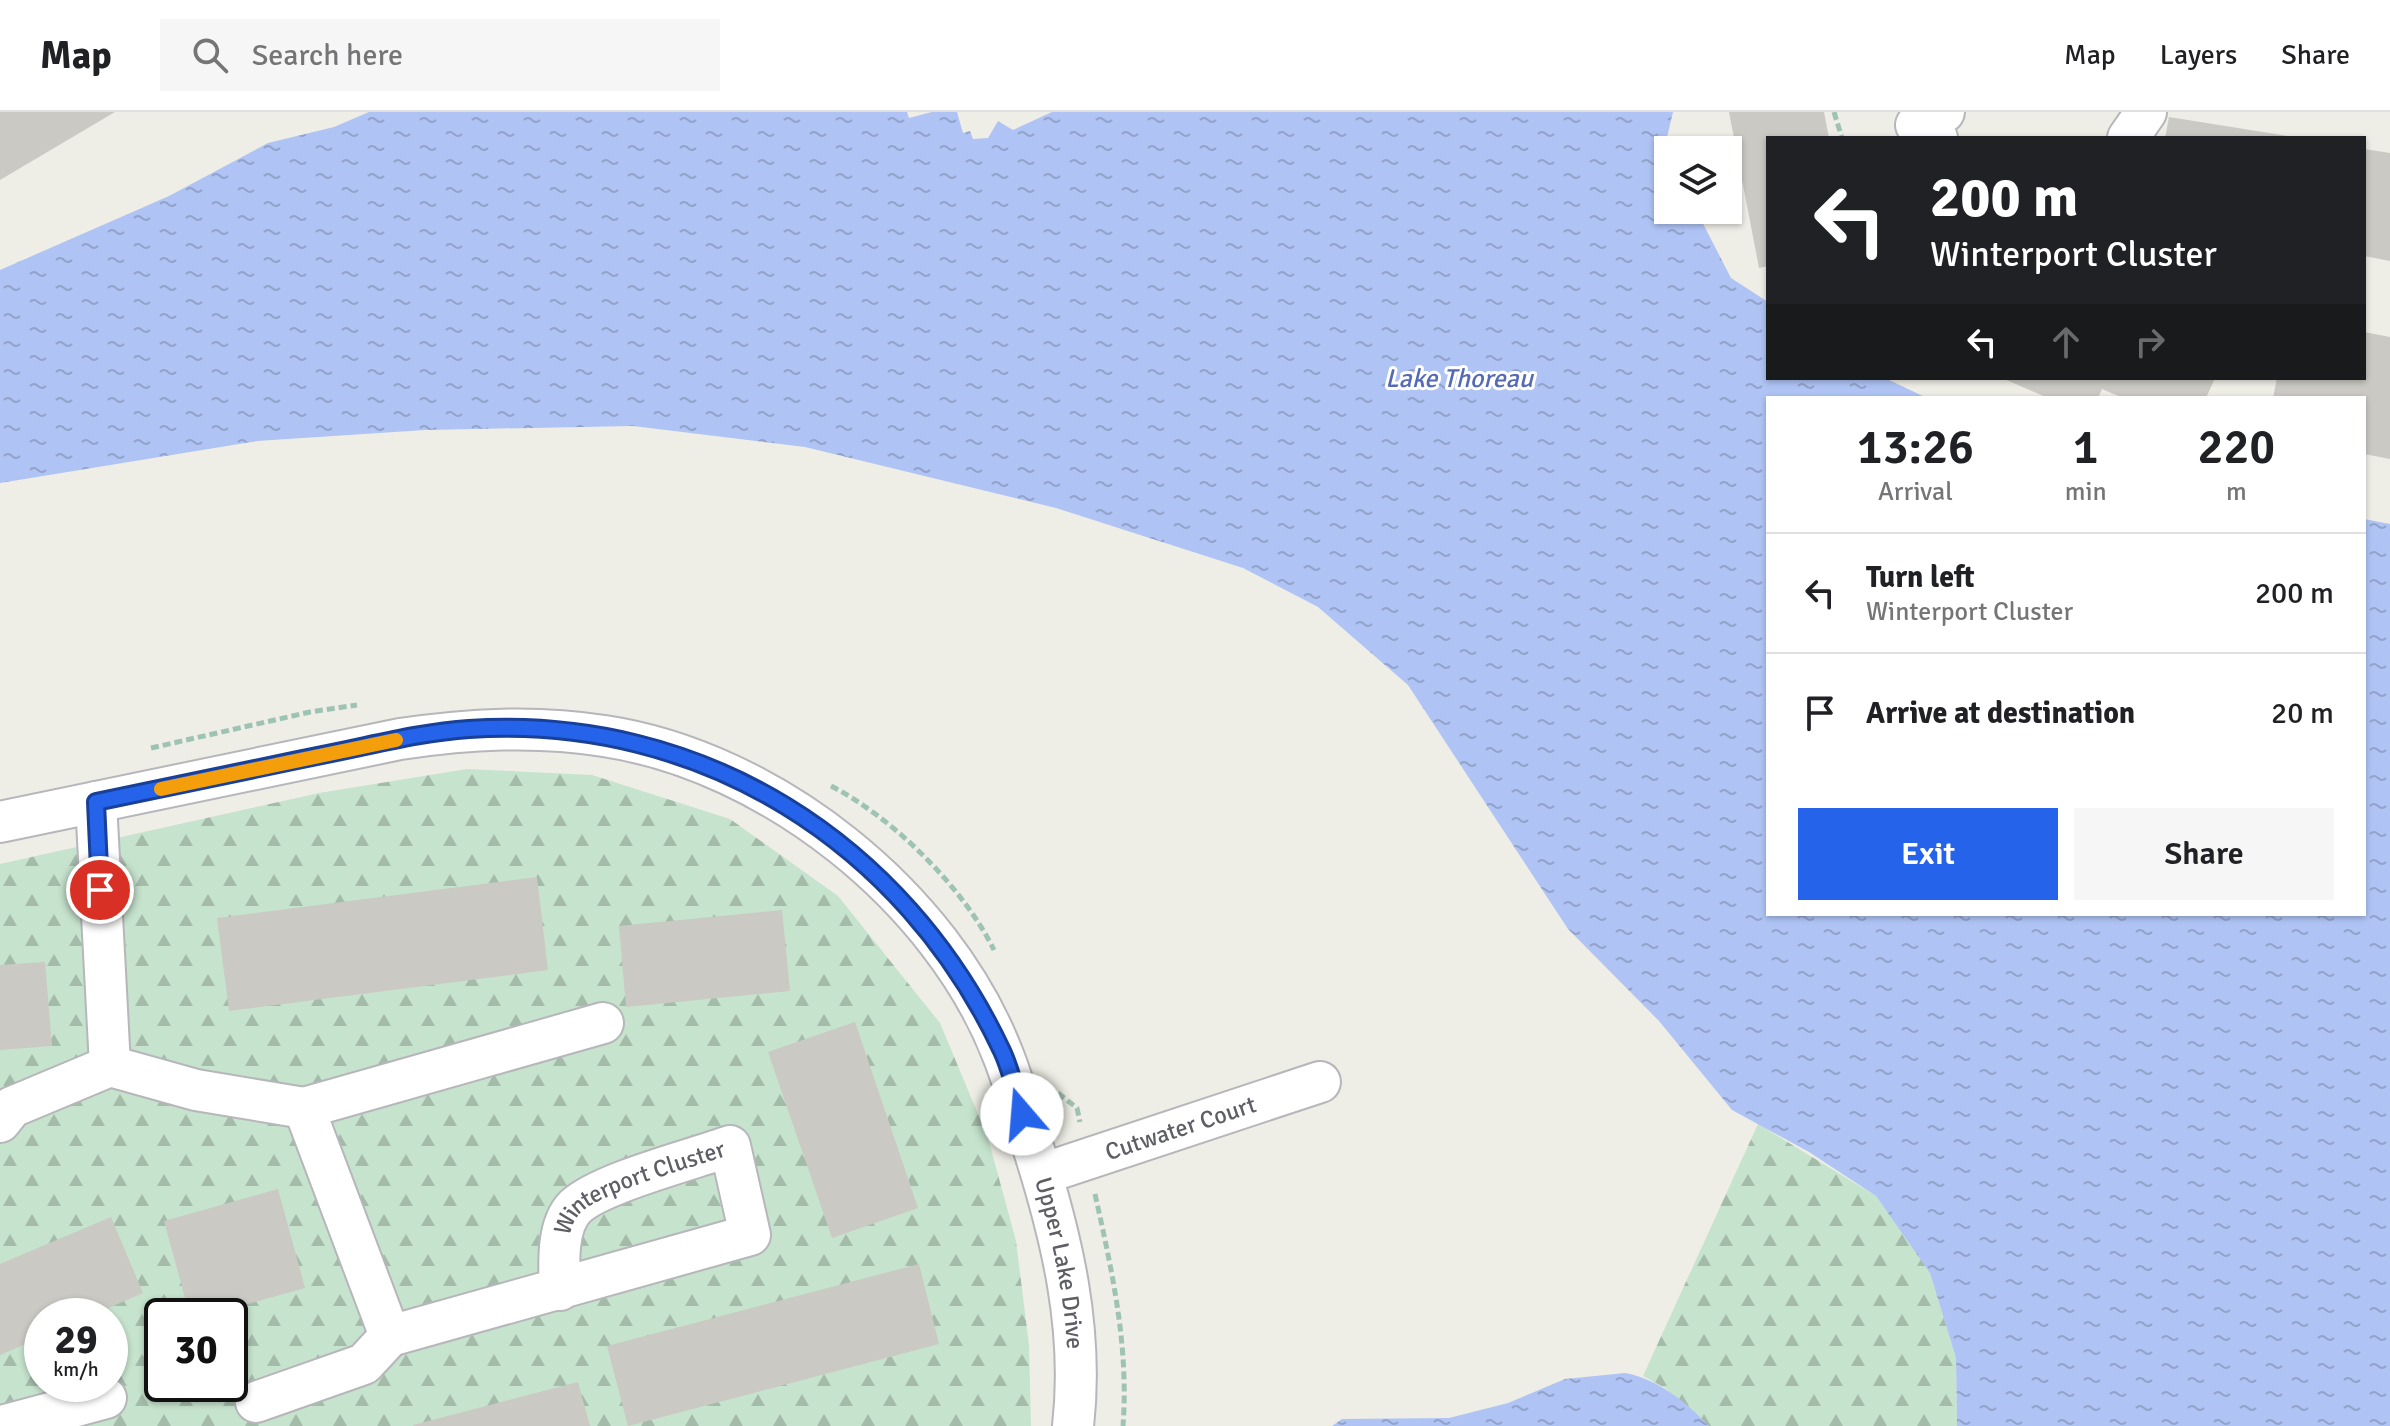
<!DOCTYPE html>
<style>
body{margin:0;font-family:Signika,sans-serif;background:#f6f6f6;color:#202124;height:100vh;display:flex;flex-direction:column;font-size:30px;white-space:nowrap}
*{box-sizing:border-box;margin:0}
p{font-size:26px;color:#757577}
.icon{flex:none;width:44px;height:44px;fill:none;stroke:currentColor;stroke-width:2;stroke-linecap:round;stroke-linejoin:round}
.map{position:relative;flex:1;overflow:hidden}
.panel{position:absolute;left:1766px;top:284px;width:600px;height:520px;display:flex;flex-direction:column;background:#fff;border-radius:0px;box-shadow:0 2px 6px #0004}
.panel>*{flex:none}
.banner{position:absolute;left:1766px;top:24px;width:600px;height:244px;border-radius:0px;box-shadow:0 2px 6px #0004;background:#202124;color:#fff;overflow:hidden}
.tools{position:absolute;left:1654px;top:24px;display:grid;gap:16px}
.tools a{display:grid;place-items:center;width:88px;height:88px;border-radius:0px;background:#fff;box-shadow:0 2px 6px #0004;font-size:40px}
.speed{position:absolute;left:24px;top:1186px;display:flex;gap:16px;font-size:40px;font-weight:700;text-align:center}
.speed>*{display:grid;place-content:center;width:104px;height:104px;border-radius:50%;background:#fff;box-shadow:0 2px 6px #0004;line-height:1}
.speed small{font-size:20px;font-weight:400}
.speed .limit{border:4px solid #111;border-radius:12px;background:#fff;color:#111}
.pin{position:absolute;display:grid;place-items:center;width:68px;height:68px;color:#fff;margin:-34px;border:4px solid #fff;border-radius:50%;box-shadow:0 2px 8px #0007}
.me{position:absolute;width:88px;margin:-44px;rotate:342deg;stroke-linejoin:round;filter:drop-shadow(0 0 6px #0008)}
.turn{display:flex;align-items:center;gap:28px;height:168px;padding:0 32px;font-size:36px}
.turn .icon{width:104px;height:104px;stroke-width:2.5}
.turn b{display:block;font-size:56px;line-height:68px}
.lanes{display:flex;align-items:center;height:76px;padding:0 32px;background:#0003;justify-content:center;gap:40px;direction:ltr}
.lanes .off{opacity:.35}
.eta{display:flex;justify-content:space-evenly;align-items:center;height:136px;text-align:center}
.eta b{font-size:48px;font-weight:600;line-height:56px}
.primary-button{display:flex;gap:16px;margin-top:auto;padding:16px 32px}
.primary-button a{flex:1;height:92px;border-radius:0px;background:#2563eb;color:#fff;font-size:32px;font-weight:600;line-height:92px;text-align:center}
.primary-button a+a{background:#f6f6f6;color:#202124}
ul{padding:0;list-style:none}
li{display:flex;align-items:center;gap:24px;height:120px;padding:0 32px;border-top:2px solid #e0e0e0}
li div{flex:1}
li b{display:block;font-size:30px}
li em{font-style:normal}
header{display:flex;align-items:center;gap:48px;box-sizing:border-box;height:112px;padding:0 40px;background:#fff;border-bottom:2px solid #e0e0e0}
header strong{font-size:38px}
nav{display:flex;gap:44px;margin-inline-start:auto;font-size:28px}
.search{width:560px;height:72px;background:#f6f6f6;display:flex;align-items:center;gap:20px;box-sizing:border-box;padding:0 28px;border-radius:0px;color:#757577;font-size:30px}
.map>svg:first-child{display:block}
</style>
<header>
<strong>Map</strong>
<div class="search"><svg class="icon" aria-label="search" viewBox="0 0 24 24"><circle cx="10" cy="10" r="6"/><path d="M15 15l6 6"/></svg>Search here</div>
<nav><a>Map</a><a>Layers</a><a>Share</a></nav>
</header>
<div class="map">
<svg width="2390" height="1314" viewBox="0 0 2390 1314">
<defs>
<pattern id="forest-firs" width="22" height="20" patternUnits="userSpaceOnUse" patternTransform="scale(2)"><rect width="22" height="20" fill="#c6e3cd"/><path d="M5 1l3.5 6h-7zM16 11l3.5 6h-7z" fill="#a4bbaa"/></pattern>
<pattern id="water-ripples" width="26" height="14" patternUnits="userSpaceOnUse" patternTransform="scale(2)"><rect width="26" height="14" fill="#afc4f5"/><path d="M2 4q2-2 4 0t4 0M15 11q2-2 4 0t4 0" fill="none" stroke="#92a2ca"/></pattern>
</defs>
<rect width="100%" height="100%" fill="#eeeee6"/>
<path fill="url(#forest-firs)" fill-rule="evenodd" d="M 467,657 L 592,663 L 730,707 L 838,784 L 940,911 L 988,1026 L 1016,1129 L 1029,1233 L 1031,1314 L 0,1314 L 0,752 L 319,681 ZM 42,1204 L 110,1204 L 110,1272 L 42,1272 ZM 162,1204 L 230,1204 L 230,1272 L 162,1272 Z
M 1758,1012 L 1876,1084 L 1930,1160 L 1956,1246 L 1957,1314 L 1709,1314 L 1665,1276 L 1643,1264 Z"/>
<path fill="url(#water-ripples)" d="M 369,0 L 907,0 L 909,6 L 932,0 L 957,0 L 963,21 L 970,19 L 973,27 L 988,26 L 998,9 L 1013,18 L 1052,0 L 1673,0 L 1664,38 L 1668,46 L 1668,98 L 1696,98 L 1731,166 L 1768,190 L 1768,266 L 1885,266 L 1927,286 L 1768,286 L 1768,802 L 2364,802 L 2364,407 L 2390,412 L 2390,1314 L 1957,1314 L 1956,1246 L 1930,1161 L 1876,1084 L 1809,1040 L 1732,998 L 1659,909 L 1568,817 L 1408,573 L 1318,495 L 1243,456 L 1056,396 L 805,335 L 633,314 L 425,318 L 257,329 L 0,371 L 0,158 L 169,84 L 268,31 L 334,15 Z
M 1625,1261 C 1658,1267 1686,1290 1709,1314 L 1332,1314 L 1342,1307 L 1449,1306 L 1508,1291 L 1565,1267 Z"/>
<path fill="#cac9c3" d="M 0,0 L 115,0 L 0,68 Z
M 1729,0 L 1824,0 L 1829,26 L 1768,26 L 1768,154 L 1759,156 Z
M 2169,5 L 2288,24 L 2287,26 L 2165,26 Z
M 2364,37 L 2390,41 L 2390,149 L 2364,144 Z
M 2364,220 L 2390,225 L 2390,347 L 2364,342 L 2364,286 L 2273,286 L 2277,266 L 2364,266 Z
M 2002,266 L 2215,266 L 2206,286 L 2123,286 L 2102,277 L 2098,286 L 2048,286 Z
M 537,765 L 548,858 L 229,899 L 217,806 Z
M 782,798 L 790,879 L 626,895 L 619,814 Z
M 45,850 L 52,934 L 0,938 L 0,853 Z
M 855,910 L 918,1096 L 832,1126 L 768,940 Z
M 278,1077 L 305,1176 L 205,1204 L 190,1204 L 164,1109 Z
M 111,1105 L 143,1181 L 90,1204 L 42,1204 L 42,1225 L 0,1243 L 0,1152 Z
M 919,1152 L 939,1232 L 628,1314 L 607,1234 Z
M 578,1270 L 590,1314 L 413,1314 L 413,1313 Z"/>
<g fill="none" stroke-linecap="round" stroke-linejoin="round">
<g stroke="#b6b6bb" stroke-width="44">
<g id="minor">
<path d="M 1937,26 L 1916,13 L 1944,0"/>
<path d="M 2128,26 L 2146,0"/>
<path d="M 96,690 L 110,954"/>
<path id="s1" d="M 0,710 L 400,627 C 469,617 535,613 604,624 C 771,649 942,785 1003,943 C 1015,973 1023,1005 1033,1035 C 1062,1126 1084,1218 1073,1314"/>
<path d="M 0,1010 L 12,995 L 110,954 L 196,978 L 304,996"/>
<path id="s2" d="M 1042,1062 L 1320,970"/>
<path id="s3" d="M 560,1178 C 559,1155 556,1114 575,1095 C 600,1071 694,1047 730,1034 L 750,1123 L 390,1224 L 304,996 L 603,911"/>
<path d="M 256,1290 L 364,1252 L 390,1224"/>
<path d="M 2,1314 L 106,1286"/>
</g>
</g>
<path stroke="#9fc3b3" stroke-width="5" stroke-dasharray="8 4" stroke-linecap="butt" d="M 1834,0 L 1842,26
M 151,636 L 310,600 L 357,593
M 831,674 C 892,705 963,775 994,838
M 1058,981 L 1077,996 L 1080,1010
M 1095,1082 C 1112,1159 1129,1234 1123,1314"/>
<use href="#minor" stroke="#fff" stroke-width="40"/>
</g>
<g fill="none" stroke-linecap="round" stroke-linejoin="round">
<g stroke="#184099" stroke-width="20">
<path id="route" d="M 100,778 L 96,690 C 174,674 253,657 332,641 C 377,632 423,620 469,617 C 701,602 904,730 1002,939 C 1011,958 1016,981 1022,1002"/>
</g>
<use href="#route" stroke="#2563eb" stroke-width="14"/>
<path stroke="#f59e0b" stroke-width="14" d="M 161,677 L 396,628"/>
</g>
<g text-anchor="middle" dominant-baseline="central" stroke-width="6" stroke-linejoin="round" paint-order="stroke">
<g font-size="24" fill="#5e5f65" stroke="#fff">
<text stroke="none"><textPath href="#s2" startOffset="146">Cutwater Court</textPath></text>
<text stroke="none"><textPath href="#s3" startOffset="152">Winterport Cluster</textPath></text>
<text stroke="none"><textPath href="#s1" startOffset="1362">Upper Lake Drive</textPath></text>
</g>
<g font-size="26" font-style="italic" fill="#546ab7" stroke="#fff">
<text x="1459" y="267">Lake Thoreau</text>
</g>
</g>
</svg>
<div class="tools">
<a><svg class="icon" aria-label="layers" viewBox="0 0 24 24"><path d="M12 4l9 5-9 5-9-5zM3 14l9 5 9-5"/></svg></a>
</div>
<div class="speed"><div>29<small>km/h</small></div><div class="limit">30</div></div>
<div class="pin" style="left:100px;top:778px;background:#d93025"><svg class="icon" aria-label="arrive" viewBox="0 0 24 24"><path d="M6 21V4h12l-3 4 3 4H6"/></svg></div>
<svg class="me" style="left:1022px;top:1002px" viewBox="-20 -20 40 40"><circle r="19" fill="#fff"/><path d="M0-13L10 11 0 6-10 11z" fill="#2563eb"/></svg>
<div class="banner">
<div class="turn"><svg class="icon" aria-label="left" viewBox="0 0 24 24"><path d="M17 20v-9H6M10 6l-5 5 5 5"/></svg><div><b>200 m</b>Winterport Cluster</div></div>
<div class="lanes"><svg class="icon" aria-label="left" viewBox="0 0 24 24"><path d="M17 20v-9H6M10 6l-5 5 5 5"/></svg><svg class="icon off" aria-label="ahead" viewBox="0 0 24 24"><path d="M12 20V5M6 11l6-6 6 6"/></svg><svg class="icon off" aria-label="right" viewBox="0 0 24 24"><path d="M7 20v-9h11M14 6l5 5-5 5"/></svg></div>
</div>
<section class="panel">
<div class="eta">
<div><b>13:26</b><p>Arrival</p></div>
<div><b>1</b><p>min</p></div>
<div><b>220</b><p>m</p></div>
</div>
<ul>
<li><svg class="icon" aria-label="left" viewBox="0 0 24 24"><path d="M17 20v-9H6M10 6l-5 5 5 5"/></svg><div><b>Turn left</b><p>Winterport Cluster</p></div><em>200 m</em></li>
<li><svg class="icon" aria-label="arrive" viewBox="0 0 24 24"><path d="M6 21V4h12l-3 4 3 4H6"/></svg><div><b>Arrive at destination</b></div><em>20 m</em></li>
</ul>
<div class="primary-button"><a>Exit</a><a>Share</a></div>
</section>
</div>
